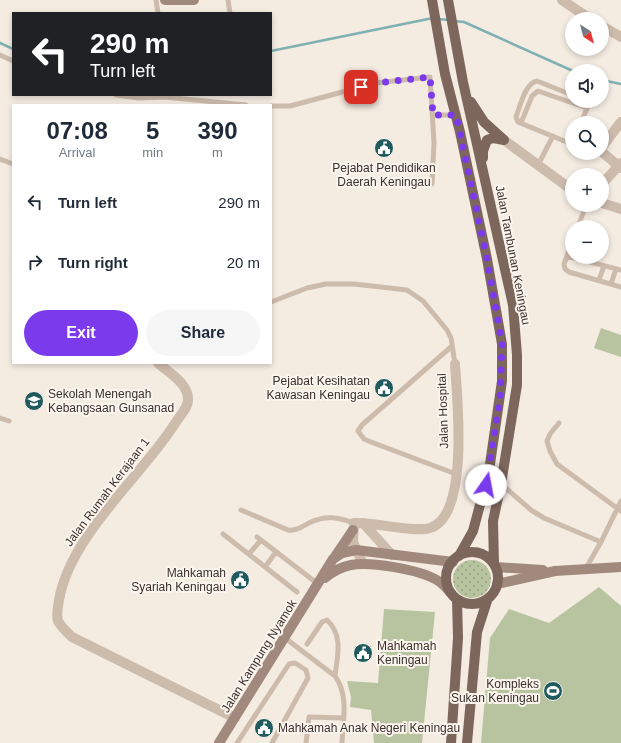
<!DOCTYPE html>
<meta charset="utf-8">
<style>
body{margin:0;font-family:Arial,sans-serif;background:#f6f6f7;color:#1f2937;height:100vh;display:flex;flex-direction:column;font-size:15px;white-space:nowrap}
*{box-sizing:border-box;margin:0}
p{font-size:13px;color:#747a83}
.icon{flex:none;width:22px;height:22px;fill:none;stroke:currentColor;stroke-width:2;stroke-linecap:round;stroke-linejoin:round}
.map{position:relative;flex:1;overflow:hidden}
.details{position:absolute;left:12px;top:104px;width:260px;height:260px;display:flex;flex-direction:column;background:#fff;border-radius:0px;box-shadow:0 2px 6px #0003}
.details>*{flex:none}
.hud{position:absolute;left:12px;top:12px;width:260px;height:84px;border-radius:0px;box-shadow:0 2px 6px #0003;background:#202124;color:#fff;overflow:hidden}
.needle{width:26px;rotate:144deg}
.controls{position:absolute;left:565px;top:12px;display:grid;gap:8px}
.controls a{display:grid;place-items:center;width:44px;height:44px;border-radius:50%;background:#fff;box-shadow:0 2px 6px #0003;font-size:20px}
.pin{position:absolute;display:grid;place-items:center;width:34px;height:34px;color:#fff;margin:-17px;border-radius:8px;box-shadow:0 2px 6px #0006}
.me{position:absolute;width:44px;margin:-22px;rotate:12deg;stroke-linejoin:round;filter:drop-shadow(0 0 3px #0008)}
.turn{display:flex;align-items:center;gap:14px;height:84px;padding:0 12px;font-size:18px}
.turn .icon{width:52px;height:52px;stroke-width:2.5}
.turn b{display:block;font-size:28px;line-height:34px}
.eta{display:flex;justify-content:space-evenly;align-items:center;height:68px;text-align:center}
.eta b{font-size:24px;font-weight:800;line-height:28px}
.cta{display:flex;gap:8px;margin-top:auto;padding:8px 12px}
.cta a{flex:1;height:46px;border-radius:24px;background:#7c3aed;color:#fff;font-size:16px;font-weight:800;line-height:46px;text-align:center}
.cta a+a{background:#f6f6f7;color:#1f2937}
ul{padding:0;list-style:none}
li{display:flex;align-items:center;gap:12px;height:60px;padding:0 12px}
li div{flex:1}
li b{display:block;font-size:15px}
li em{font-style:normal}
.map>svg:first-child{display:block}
</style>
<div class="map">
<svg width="621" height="743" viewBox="0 0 621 743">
<defs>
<pattern id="park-dots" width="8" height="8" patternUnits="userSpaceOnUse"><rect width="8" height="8" fill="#b8c4a0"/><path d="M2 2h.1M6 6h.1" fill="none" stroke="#97a083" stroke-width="1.8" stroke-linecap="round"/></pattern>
</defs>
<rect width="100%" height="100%" fill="#f4ebe1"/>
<path fill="#b8c4a0" d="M 601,328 L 621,335 L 621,357 L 594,348 Z
M 599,587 L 621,606 L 621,743 L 481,743 L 490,638 L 509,609 L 549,623 Z
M 384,609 L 435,612 L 422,743 L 374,743 L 371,710 L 350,707 L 351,697 L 347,681 L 378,683 Z"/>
<path fill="url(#park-dots)" d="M453 579a19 19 0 1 1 38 0a19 19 0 1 1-38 0Z"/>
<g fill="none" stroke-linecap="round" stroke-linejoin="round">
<path stroke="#7fb0b2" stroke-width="2.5" d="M 438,19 L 449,20
M 454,21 L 464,22 L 573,71
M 0,43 L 13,49
M 271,51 L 433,18
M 602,80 L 621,84"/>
<path stroke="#cdbbac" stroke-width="5" d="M 156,0 L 158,13
M 228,0 L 230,13
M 0,55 L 13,61
M 116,95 L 138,98 L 164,97 L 246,105
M 572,95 L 537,81 C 525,83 520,107 516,117 L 518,122 L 569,143 L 572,142
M 271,106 L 290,106 L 376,83 L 430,77 L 434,143 L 432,184
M 433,115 L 456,115
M 521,123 L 532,96 L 538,91 L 587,108
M 581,123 L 588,106 L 586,101
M 0,159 L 13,164
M 538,165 L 553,136
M 578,227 L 586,205
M 572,243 L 567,256 L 621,270
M 567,256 L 564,264 L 565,269 L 569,272 L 621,287
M 599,280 L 604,266
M 611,284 L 616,269
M 271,302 L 307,288 L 326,284 L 354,284 L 407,290 L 423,301 L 447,330 L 451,338 L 455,364
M 452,346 L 362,425 L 358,431 L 364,439 L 371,442 L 456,474
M 0,418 L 9,421
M 559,423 L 550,434 L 547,441 L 550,451 L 557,464 L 621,511
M 501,484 L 531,510 L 544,518 L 601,542 L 586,568
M 241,510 L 288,530 C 297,531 301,527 309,523 C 325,515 338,517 354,523
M 223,534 L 297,592
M 257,537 L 318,584
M 601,542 L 621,501
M 249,554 L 261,540
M 265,567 L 276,552
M 285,638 L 335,676 C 349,695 343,721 342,743
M 307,644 L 322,622 L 327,620 C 344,636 337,657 335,676
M 237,743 L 289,664 L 295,663 L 306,670 L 308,678 L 272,743
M 306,743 L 309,717 L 344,718"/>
<path stroke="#cdbbac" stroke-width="10" d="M 562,0 L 590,19
M 602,26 L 621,37
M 504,140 L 572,190
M 602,147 L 621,122
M 602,152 L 621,168
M 602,184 L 621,163
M 602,203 L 621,209
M 158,363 C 168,372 188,383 188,399 C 189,407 178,418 174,425 C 139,479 70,536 59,600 C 58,606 56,615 58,621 C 61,627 68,633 72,637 L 235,718
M 363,523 L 392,555
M 363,564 L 353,542 L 354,523 C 375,522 414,533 430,528 C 470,516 457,397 455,364"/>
<path stroke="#a18a7d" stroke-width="10" d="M 165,0 L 194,0
M 334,558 L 353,530
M 496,567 L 543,570
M 325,578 C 333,571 341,567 351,565 C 370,561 419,570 435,579 C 442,582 446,588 451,593
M 497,584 L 555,571 L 621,567
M 219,743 L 333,559 L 342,553 L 356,550 L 453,562"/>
<path stroke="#7d675c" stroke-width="10" d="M 432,0 L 445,74 L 460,132 L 487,259 L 502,344 L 502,381 L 489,471 L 473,531 L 459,556
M 448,0 L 463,82 L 513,305 L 517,355 L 517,385 L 501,484 L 493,521 L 494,564
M 471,102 L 484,122 L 504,140
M 483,158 L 483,151 L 487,140 L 493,138 L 504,140
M446 578a26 26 0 1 1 52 0a26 26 0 1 1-52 0Z
M 451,743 L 458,638 L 457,599
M 467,743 L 477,632 L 488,598"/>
</g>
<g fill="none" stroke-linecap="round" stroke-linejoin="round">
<path stroke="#7c3aed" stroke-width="7" stroke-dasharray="0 12.6" d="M 361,87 L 376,83 L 430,77 L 433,115 L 456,115 L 487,259 L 502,344 L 500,398 L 486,485"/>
</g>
<defs>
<g id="civic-disc" transform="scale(1)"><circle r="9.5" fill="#1f5a5e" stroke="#fbf5ee"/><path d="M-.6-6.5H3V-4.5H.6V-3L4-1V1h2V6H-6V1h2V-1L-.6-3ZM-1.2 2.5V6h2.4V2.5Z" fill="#fff"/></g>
<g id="school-disc" transform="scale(1)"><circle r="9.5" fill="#1f5a5e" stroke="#fbf5ee"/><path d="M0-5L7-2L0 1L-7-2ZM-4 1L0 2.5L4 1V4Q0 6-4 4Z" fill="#fff"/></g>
<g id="stadium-disc" transform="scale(1)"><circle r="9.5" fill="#1f5a5e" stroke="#fbf5ee"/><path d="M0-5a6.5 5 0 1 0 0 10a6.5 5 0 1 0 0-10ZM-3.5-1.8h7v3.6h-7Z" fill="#fff"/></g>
</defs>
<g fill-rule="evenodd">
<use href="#civic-disc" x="384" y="148"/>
<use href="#civic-disc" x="384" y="388"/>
<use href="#school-disc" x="34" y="401"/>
<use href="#civic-disc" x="240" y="580"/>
<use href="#civic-disc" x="363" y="653"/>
<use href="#stadium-disc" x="553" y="691"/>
<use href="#civic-disc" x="264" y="728"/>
</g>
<g text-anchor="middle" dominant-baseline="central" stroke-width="4" stroke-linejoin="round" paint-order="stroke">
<g font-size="12" fill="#3b302b" stroke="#fbf5ee" text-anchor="end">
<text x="384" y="168" text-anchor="middle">Pejabat Pendidikan<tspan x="384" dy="14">Daerah Keningau</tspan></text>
<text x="370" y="381">Pejabat Kesihatan<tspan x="370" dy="14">Kawasan Keningau</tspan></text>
<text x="48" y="394" text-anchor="start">Sekolah Menengah<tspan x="48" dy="14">Kebangsaan Gunsanad</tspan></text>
<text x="226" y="573">Mahkamah<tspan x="226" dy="14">Syariah Keningau</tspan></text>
<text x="377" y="646" text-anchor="start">Mahkamah<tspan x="377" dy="14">Keningau</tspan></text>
<text x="539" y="684">Kompleks<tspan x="539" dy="14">Sukan Keningau</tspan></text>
<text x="278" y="728" text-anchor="start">Mahkamah Anak Negeri Keningau</text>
</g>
<g font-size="12" fill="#3b302b" stroke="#fbf5ee">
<text transform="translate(513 255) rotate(79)">Jalan Tambunan Keningau</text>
<text transform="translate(443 411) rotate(-92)">Jalan Hospital</text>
<text transform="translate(107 492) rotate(-53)">Jalan Rumah Kerajaan 1</text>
<text transform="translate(259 656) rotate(-58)">Jalan Kampung Nyamok</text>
</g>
</g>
</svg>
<div class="controls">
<a><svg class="needle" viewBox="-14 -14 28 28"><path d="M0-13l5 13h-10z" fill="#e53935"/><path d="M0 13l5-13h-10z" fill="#747a83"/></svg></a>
<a><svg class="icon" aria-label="sound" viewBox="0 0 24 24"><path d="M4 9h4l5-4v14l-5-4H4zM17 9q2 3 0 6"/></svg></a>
<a><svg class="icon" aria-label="search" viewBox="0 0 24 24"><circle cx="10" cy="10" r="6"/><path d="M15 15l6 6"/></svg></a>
<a>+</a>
<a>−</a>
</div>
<div class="pin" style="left:361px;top:87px;background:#d93025"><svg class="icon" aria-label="arrive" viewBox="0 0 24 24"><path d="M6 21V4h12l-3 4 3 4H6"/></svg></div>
<svg class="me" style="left:486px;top:485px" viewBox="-20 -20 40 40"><circle r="19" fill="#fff"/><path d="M0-13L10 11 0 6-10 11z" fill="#7c3aed"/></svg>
<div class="hud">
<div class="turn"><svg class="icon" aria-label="left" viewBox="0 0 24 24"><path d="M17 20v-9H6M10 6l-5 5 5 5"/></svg><div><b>290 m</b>Turn left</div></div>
</div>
<section class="details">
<div class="eta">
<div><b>07:08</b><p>Arrival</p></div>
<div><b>5</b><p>min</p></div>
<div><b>390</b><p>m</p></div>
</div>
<ul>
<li><svg class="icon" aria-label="left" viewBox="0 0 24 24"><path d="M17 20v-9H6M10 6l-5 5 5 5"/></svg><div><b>Turn left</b></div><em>290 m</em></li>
<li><svg class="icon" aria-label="right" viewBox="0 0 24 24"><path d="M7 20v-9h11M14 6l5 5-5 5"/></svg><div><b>Turn right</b></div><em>20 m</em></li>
</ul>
<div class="cta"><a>Exit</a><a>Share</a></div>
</section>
</div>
